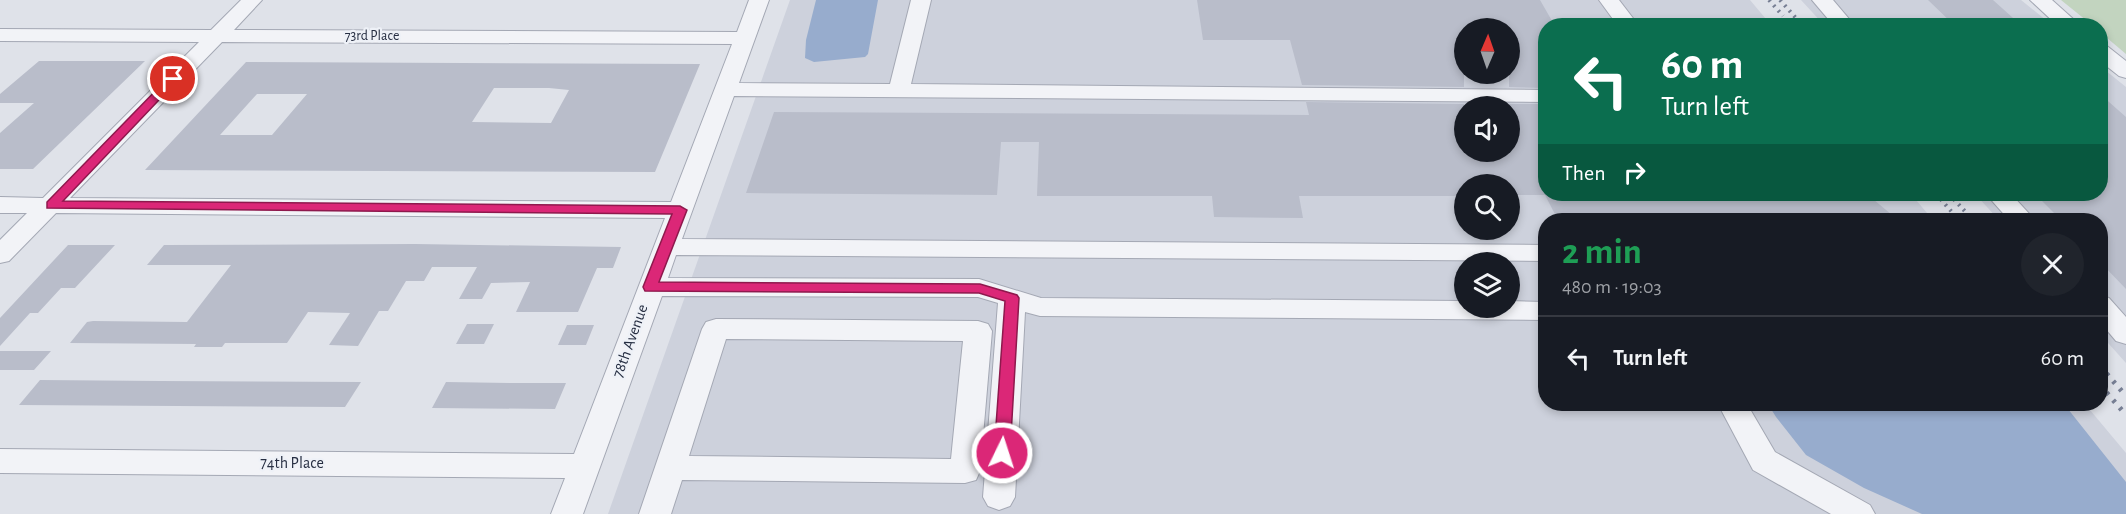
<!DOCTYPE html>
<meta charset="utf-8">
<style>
body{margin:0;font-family:"Alegreya Sans",sans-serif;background:#20242c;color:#f1f3f6;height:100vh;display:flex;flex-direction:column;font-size:22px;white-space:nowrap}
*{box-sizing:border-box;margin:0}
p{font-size:20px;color:#9ea1a6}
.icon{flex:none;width:33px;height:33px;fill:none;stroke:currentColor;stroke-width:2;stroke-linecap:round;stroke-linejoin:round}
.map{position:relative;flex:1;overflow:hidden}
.details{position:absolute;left:1538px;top:213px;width:570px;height:198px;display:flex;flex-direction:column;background:#171b24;border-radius:24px;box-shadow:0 3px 9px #0003}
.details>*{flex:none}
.guide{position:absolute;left:1538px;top:18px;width:570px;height:183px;border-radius:24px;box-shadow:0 3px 9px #0003;background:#0b6e4f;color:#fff;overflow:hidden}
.needle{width:39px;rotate:2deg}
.fabs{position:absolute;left:1454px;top:18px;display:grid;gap:12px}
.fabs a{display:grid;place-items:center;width:66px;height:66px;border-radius:50%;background:#171b24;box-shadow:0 3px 9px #0003;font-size:30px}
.pin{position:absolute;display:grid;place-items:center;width:51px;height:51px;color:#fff;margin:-26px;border:3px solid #fff;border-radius:50%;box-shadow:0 2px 6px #0007}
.me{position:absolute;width:66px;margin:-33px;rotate:4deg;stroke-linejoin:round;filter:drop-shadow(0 0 4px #0008)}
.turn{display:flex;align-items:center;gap:21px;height:126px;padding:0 24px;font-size:27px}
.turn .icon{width:78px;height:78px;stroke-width:2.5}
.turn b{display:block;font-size:42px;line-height:51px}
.then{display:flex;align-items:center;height:57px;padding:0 24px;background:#0003;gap:12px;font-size:22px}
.round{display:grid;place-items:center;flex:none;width:63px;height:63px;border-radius:32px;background:#20242c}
.head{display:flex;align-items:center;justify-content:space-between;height:102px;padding:0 24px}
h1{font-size:36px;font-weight:700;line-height:45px;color:#1e9e55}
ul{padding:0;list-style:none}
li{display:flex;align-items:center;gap:18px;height:84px;padding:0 24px;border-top:2px solid #363941}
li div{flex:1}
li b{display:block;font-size:22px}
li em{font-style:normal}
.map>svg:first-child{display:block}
</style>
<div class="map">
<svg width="2126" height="514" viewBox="0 0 2126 514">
<rect width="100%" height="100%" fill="#dfe2e9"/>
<path fill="#cdd1dc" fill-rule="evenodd" d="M 790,0 L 1750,0 L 1771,25 L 1545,26 L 1545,194 L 1911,194 L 1933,220 L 1545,220 L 1545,404 L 2085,404 L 2126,453 L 2126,514 L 608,514 ZM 1464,28 L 1509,28 L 1509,74 L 1464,74 ZM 1464,106 L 1509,106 L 1509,152 L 1464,152 ZM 1464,184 L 1509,184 L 1509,230 L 1464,230 ZM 1464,262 L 1509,262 L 1509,308 L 1464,308 Z
M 1801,0 L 2021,0 L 2052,25 L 1824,25 Z
M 2100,66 L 2126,87 L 2126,363 L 2100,334 L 2100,220 L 1999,220 L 1975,194 L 2100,194 Z"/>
<path fill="#c2d4bf" d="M 2061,0 L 2126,0 L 2126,54 L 2100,32 L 2100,26 L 2092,25 Z"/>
<path fill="#97accd" d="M 816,0 L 878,0 L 868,54 L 865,57 L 814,62 L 805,58 L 806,40 Z
M 1768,404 L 2064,404 L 2126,482 L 2126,514 L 1922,514 L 1864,488 L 1806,455 L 1776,417 Z"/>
<path fill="#b9bdca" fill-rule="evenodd" d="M 1197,0 L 1540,0 L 1555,26 L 1545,26 L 1545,88 L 1509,87 L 1509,28 L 1464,28 L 1464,87 L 1302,85 L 1290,40 L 1203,40 Z
M 1928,0 L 1993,0 L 2022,26 L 1955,26 Z
M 39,61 L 145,61 L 33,169 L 0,169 L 0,133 L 34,103 L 0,103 L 0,94 Z
M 246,62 L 461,63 L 700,64 L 655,172 L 145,170 ZM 494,88 L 549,88 L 569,90 L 551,123 L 472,122 ZM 257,94 L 307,94 L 272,135 L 220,135 Z
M 2100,94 L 2126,117 L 2126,289 L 2100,262 L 2100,220 L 2061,220 L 2035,194 L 2100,194 Z
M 1306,102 L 1464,104 L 1464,152 L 1509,152 L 1509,104 L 1545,104 L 1545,194 L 1867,194 L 1898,220 L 1558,220 L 1545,195 L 1509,195 L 1509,184 L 1464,184 L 1464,196 L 1299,196 L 1303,218 L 1214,217 L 1212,196 L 1037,196 L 1039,142 L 1001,142 L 997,195 L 746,193 L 774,112 L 1309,115 Z
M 415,244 L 621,247 L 613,268 L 597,268 L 578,312 L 516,312 L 530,282 L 491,283 L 482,299 L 459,299 L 477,267 L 432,267 L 424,281 L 406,281 L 388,311 L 379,311 L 358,346 L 329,345 L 350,313 L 308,312 L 287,343 L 225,343 L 222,347 L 194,347 L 196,344 L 70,343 L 87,322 L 93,321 L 187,322 L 231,265 L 147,265 L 164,245 Z
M 68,245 L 115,245 L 75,288 L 61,288 L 38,313 L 30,313 L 0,346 L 0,318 Z
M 467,324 L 494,324 L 484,344 L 456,344 Z
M 567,325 L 594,325 L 586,345 L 558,345 Z
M 0,351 L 51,351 L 34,370 L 0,370 Z
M 40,380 L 159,381 L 361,382 L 345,407 L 19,405 Z
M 446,382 L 513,383 L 566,383 L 555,409 L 432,408 Z"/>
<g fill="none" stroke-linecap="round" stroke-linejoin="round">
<g stroke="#a4a8b4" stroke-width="2">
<path id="minor" d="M 241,0 L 262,0 L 234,30 L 737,32 L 749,0 L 769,0 L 739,83 L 890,84 L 911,0 L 931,0 L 911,84 L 1545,90 L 1545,102 L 734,96 L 682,239 L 1545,245 L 1545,261 L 676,255 L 668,278 L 979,279 L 1041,298 L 1464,301 L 1464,308 L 1509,308 L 1509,301 L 1545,302 L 1545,320 L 1040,316 L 1025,312 L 1015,497 L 1010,506 L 999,510 L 988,506 L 983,497 L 998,303 L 978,297 L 662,296 L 583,514 L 551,514 L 565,478 L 0,473 L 0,449 L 574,454 L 665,218 L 56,213 L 9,261 L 0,263 L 0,240 L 27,213 L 0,213 L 0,197 L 43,198 L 199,42 L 0,41 L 0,29 L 211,30 ZM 222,42 L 732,44 L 671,202 L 70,198 Z
M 1599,0 L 1619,0 L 1639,26 L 1618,26 Z
M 1812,0 L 1833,0 L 1855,26 L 1834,26 Z
M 2030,0 L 2052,0 L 2081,26 L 2058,26 Z
M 2100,44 L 2107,46 L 2126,61 L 2126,78 L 2119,76 L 2100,61 Z
M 1986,194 L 2011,194 L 2035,220 L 2009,220 Z
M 2100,296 L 2109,298 L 2126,317 L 2126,344 L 2116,341 L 2100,322 Z
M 716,319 L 978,321 L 988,324 L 992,331 L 980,471 L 976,480 L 965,483 L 682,480 L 671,514 L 639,514 L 702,329 L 706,322 ZM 726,339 L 963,341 L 951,459 L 689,456 Z
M 1718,404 L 1747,404 L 1775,452 L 1870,505 L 1875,514 L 1831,514 L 1753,470 Z"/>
</g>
<use href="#minor" fill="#f2f3f7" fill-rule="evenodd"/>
<path stroke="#777f94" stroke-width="4" stroke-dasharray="2 5" stroke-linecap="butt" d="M 1769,0 L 1783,16
M 1780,0 L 1803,26
M 1936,194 L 1959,220
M 1949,194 L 1973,220"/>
<path stroke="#777f94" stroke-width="5" stroke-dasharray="3 7" stroke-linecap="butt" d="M 2100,366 L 2126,396
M 2100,385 L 2126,415"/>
</g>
<path fill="#db2777" stroke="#8e194d" stroke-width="1.5" d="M 173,76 L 177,77 L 177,81 L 63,201 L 680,206 L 687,210 L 659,282 L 980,284 L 1017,295 L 1019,298 L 1010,453 L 1002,460 L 994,453 L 1005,301 L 979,293 L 645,291 L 643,287 L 672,214 L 47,208 L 47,202 L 169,77 Z"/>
<g text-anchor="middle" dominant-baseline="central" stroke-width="4.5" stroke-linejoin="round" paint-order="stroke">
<g font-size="14" fill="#262e42" stroke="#eef1f7">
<text x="372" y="36">73rd Place</text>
</g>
<g font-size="16" fill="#262e42" stroke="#eef1f7">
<text transform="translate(630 341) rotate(-70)">78th Avenue</text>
<text x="292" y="463">74th Place</text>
</g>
</g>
</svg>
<div class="fabs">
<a><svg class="needle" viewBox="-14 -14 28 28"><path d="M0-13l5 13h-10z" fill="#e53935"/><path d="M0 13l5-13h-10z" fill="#9ea1a6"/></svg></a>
<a><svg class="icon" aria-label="sound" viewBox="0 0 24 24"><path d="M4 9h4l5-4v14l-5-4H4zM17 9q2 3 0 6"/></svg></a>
<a><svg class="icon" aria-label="search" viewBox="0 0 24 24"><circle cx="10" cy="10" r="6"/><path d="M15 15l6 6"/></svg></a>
<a><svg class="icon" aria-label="layers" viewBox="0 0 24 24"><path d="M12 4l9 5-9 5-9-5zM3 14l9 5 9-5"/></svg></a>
</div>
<div class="pin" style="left:173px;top:79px;background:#d93025"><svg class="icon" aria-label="arrive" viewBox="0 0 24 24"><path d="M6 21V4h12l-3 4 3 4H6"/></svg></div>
<svg class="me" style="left:1002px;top:453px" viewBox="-20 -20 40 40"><circle r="17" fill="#db2777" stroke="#fff" stroke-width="3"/><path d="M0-11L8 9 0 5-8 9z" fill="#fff"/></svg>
<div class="guide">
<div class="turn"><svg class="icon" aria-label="left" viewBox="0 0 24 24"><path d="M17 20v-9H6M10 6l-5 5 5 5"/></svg><div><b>60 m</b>Turn left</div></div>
<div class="then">Then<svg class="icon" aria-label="right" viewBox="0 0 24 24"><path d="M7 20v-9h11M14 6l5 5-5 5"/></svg></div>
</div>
<section class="details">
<div class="head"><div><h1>2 min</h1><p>480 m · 19:03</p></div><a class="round"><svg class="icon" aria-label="close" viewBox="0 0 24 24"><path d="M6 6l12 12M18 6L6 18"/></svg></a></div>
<ul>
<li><svg class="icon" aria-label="left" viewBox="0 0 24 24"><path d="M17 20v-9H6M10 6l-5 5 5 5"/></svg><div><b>Turn left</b></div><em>60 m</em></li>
</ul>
</section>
</div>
